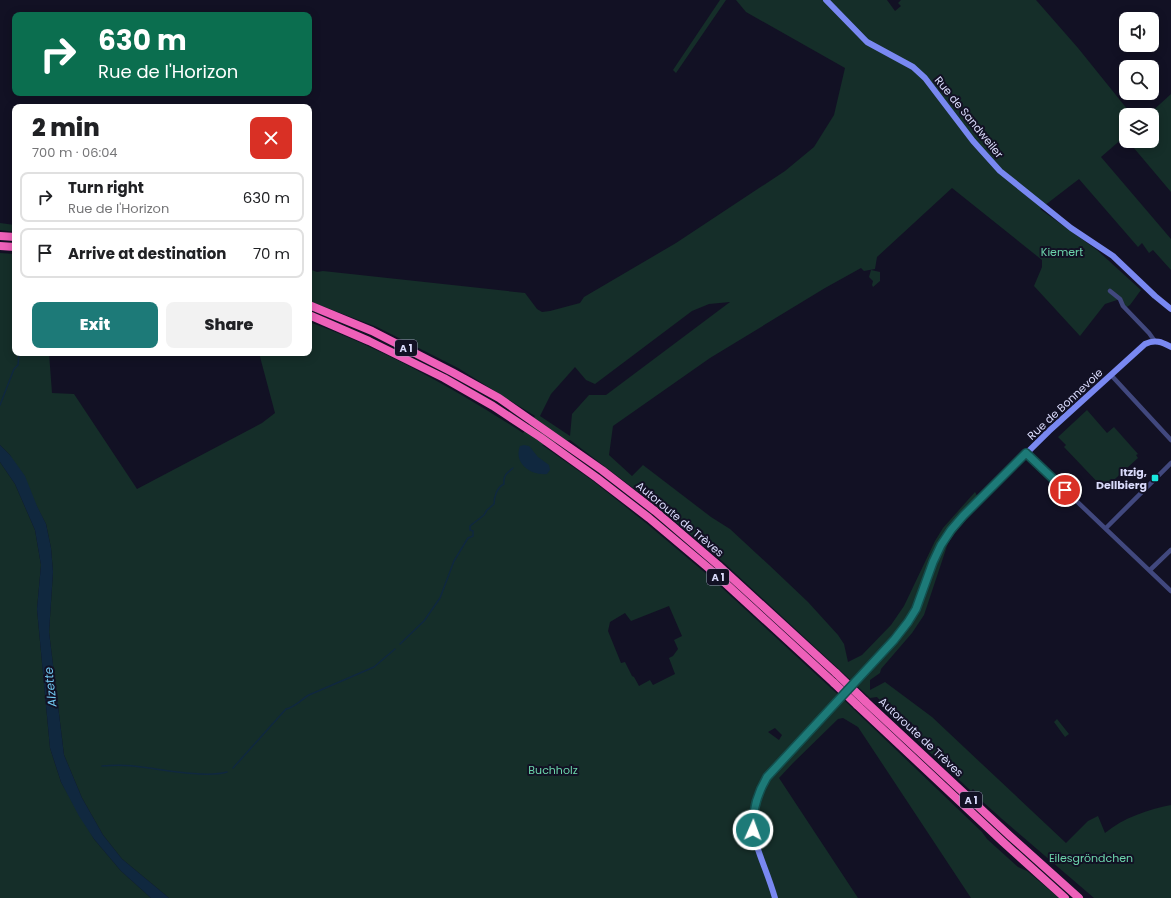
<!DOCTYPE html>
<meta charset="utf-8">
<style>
body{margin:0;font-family:Poppins,sans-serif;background:#f2f2f2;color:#202124;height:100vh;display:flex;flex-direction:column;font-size:15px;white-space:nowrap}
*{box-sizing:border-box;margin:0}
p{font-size:13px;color:#757577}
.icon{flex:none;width:22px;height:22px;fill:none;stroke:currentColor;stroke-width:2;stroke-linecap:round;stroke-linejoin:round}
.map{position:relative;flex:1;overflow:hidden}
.details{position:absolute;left:12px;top:104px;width:300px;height:252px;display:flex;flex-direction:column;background:#fff;border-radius:8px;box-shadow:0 2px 10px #0003}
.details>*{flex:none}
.banner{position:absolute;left:12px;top:12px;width:300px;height:84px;border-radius:8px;box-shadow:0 2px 10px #0003;background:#0b6e4f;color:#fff;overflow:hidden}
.controls{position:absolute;left:1119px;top:12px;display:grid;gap:8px}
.controls a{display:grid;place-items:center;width:40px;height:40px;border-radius:8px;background:#fff;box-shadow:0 2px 10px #0003;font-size:20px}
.pin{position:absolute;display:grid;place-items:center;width:34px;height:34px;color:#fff;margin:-17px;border:2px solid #fff;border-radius:50%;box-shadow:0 1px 4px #0007}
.me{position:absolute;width:44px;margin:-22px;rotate:2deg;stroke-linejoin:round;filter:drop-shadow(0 0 3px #0008)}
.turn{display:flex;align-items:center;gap:14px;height:84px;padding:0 20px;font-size:18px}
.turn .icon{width:52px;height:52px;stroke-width:2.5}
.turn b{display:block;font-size:28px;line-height:34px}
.round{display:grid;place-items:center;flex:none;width:42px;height:42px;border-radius:8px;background:#f2f2f2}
.headline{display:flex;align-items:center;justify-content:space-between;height:68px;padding:0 20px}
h1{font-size:24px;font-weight:800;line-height:30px}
.action{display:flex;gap:8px;margin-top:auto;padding:8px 20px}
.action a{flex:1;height:46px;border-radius:8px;background:#1d7a78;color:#fff;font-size:16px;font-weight:800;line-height:46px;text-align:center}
.action a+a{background:#f2f2f2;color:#202124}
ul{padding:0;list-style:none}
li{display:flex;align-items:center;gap:12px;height:50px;margin:0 8px 6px;padding:0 12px;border:2px solid #e0e0e0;border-radius:8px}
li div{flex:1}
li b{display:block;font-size:15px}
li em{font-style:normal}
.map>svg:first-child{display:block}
</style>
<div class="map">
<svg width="1171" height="898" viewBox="0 0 1171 898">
<rect width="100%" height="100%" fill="#121124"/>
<path fill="#152e29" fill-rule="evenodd" d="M 720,0 L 726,0 L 676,73 L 673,70 Z
M 736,0 L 887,0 L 895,11 L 901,6 L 898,3 L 901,0 L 1036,0 L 1078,48 L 1132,115 L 1126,115 L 1126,139 L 1124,137 L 1101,157 L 1171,239 L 1171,270 L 1153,250 L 1149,253 L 1142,243 L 1138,247 L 1079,179 L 1040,209 L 1097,250 L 1141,290 L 1130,305 L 1125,308 L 1120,299 L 1105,304 L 1080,336 L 1034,286 L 1042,267 L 1042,260 L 952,188 L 877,257 L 875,269 L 864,271 L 861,268 L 825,288 L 710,358 L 613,426 L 609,455 L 632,476 L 643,465 L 711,517 L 730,529 L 769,565 L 808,602 L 838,635 L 844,644 L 848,662 L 862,655 L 891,625 L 904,606 L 935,541 L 943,528 L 975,492 L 981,503 L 958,529 L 948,543 L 924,615 L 912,633 L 881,669 L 880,673 L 870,680 L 870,690 L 885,682 L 932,717 L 1066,843 L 1088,821 L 1098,816 L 1105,833 C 1123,818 1149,809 1171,805 L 1171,898 L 1094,898 L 1002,819 L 974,794 L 976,792 L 973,789 L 971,791 L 926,749 L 877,697 L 870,698 L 722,561 L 658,507 L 570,440 L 542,445 L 593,481 L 646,523 L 709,576 L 845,701 L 982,832 L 987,839 L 1018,867 L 1027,871 L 1059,898 L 971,898 L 858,727 L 843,718 L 838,719 L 793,763 L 779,778 L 858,898 L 169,898 L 122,859 L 103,835 L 82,798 L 64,755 L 49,632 L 53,572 L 51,548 L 46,524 L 10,455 L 0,445 L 0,253 L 15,254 L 15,353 L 49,353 L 52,393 L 74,394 L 137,489 L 262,423 L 275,413 L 259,353 L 309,353 L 309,322 C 384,349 457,390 523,433 L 535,416 L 458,368 L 377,327 L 309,301 L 309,269 L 317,272 L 323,271 L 525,293 L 537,309 L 542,312 L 550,311 L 580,303 L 584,297 L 676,243 L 785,171 L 814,147 L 834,115 L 845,68 L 746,12 ZM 730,302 L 606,395 L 589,395 L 572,414 L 570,436 L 540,416 L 551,394 L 575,367 L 586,380 L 595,384 L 692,311 L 709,304 ZM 669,606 L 682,636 L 674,640 L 678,649 L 673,656 L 669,658 L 675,674 L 653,685 L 650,680 L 639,686 L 634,677 L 632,676 L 625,662 L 621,663 L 608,631 L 610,622 L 625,613 L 631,621 ZM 775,728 L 782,735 L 779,740 L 768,732 Z
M 1171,94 L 1171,192 L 1128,141 L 1152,141 L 1152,115 L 1148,115 Z
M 0,223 L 15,225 L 15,232 L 0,230 Z
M 871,270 L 880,272 L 880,281 L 873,287 L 872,285 L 873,281 L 869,277 Z
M 1087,410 L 1107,433 L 1114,427 L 1138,454 L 1136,455 L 1138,458 L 1104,489 L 1064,447 L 1066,445 L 1058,437 Z
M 0,462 L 15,484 L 35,530 L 41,565 L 37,609 L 50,748 L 61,782 L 94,839 L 121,871 L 151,898 L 0,898 Z
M 1057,719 L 1069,734 L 1065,737 L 1054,722 Z"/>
<path fill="#10283f" d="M 0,445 L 10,455 L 25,476 L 37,506 L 46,524 L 51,548 L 53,572 L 49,632 L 64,755 L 82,798 L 103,835 L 122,859 L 169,898 L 151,898 L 121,871 L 94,839 L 79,816 L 61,782 L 50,748 L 37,609 L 41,565 L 35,530 L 15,484 L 0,462 Z
M 524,445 L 529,446 L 538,457 L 549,465 L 550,470 L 547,474 C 532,476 513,464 520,446 Z"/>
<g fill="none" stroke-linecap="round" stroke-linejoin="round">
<path stroke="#10283f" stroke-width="1.5" d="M 0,405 L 14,369 L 18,365 L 19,353
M 400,644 L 424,621 L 440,598 L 454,561 L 468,538 L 473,536 L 473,531 L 470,530 L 470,526 L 484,515 L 487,510 L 494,504 C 494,497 497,487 504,484 C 503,475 507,473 513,468
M 102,766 C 115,765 129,765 142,767 C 165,770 206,778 227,772
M 233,768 L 286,709 C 294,708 302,699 309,695 L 374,667 L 395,649"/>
<path stroke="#41487e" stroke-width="4.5" d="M 1110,291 L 1120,299 L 1123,306 L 1149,333 L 1154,340
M 1111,375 L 1171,440
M 1026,453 L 1171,591
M 1106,528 L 1171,463
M 1150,570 L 1171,550"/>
<path stroke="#7988f1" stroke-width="6" d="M 826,0 L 867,42 L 913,67 L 925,78 L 973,141 L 1000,171 L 1071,228 L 1113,256 L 1155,296 L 1171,309
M 775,898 C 761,849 738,827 767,777 L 894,640 C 902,630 910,621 916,610 C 924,595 927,578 933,563 C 940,545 951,530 963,516 L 1049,431 L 1145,344 C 1155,339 1162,342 1171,347"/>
<path stroke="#ee60b9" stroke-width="8" d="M 0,236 L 15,237
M 0,246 L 15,247
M 309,305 L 372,331 L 452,372 L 499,398 L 602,470 L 655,511 L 718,565 L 836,673
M 309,315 L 369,341 L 444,378 L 493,406 L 540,437 L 597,478 L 649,518 L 712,571 L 834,683
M 865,701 L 1010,836 L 1079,898
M 857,705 L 1003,842 L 1065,898"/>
<path stroke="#ee60b9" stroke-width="8" d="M 836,673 L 865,701
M 834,683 L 857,705"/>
</g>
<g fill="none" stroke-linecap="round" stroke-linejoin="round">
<g stroke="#134f4e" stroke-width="10">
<path id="route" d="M 753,830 C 752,810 757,794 767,777 L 894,640 L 908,622 L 916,609 L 933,562 L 941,545 L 951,530 L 963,516 L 1026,453 L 1065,490"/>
</g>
<use href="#route" stroke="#1d7a78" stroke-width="7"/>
</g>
<rect fill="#19e7de" stroke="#121124" stroke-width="1.5" x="1151" y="474" width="8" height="8" rx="2"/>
<g text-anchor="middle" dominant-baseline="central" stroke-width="4" stroke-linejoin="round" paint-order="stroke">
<g fill="#121124" stroke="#9d9eba" stroke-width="1">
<rect x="395" y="340" width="22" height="16" rx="3"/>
<rect x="707" y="569" width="22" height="16" rx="3"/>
<rect x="960" y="792" width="22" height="16" rx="3"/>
</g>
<g font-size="10" font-weight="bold" fill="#d9dafb">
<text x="406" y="348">A 1</text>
<text x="718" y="577">A 1</text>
<text x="971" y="800">A 1</text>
</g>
<g font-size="11" fill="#d9dafb" stroke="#121124">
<text transform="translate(969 117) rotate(51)">Rue de Sandweiler</text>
<text transform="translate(1065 404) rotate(-43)">Rue de Bonnevoie</text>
<text transform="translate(680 519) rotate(40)">Autoroute de Trèves</text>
<text transform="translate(921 737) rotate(43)">Autoroute de Trèves</text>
</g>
<g font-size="11" fill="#6cd4ab" stroke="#121124">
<text x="1062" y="252">Kiemert</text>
<text x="553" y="770">Buchholz</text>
<text x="1091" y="858">Eilesgröndchen</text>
</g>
<g font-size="11" font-weight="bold" fill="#d9dafb" stroke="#121124" text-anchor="end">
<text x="1147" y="472">Itzig,<tspan x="1147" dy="13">Dellbierg</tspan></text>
</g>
<g font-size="12" font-style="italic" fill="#71c8f0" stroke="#121124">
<text transform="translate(50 687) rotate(-96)">Alzette</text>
</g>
</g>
</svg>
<div class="controls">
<a><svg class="icon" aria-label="sound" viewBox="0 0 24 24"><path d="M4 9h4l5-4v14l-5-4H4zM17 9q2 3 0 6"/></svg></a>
<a><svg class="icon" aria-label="search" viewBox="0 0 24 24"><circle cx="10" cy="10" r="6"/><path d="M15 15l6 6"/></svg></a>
<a><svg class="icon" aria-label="layers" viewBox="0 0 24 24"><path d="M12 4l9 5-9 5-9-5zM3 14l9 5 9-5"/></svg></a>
</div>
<div class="pin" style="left:1065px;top:490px;background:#d93025"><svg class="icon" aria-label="arrive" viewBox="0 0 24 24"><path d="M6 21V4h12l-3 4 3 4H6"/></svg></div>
<svg class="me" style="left:753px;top:830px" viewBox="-20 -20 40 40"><circle r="17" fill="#1d7a78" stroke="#fff" stroke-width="3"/><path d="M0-11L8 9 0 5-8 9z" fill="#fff"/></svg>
<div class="banner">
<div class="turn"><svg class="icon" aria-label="right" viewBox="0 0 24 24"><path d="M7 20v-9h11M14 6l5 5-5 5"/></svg><div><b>630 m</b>Rue de l'Horizon</div></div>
</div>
<section class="details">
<div class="headline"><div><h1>2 min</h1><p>700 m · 06:04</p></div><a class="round" style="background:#d93025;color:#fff"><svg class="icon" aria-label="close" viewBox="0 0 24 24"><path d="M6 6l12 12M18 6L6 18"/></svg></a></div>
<ul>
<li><svg class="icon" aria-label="right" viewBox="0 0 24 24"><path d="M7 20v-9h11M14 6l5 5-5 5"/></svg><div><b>Turn right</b><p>Rue de l'Horizon</p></div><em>630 m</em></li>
<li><svg class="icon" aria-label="arrive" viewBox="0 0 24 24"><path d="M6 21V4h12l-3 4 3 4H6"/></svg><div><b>Arrive at destination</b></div><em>70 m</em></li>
</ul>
<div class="action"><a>Exit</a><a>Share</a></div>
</section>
</div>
